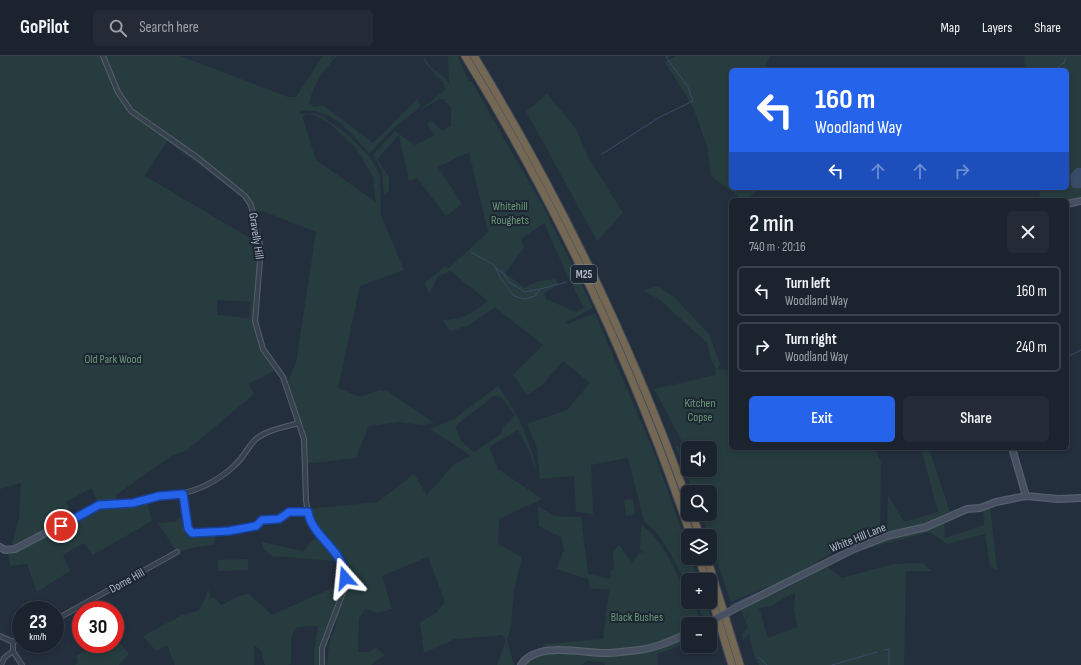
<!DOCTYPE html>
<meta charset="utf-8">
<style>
body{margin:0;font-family:"Sofia Sans Condensed",sans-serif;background:#242b36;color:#f1f3f6;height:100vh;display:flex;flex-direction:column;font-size:15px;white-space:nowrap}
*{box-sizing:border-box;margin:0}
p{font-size:13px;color:#a0a4aa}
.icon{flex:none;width:22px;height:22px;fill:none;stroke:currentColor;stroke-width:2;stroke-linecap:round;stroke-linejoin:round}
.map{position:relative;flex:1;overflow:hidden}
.drawer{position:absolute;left:729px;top:142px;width:340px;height:252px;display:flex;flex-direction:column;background:#1b232e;border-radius:6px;box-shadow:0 2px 6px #0003,0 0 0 1px #39404a}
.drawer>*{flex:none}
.top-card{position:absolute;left:729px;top:12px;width:340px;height:122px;border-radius:6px;box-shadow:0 2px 6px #0003,0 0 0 1px #39404a;background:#2563eb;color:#fff;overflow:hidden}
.controls{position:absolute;left:681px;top:385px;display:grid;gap:8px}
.controls a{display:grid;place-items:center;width:36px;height:36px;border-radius:6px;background:#1b232e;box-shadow:0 2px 6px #0003,0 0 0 1px #39404a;font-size:20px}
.speed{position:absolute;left:12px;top:545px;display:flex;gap:8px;font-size:20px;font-weight:700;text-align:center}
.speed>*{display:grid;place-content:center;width:52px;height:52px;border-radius:50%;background:#1b232e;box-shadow:0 2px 6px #0003,0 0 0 1px #39404a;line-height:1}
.speed small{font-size:10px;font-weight:400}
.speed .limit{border:6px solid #d22;background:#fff;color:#111}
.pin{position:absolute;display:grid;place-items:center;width:34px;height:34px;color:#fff;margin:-17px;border:2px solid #fff;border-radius:50%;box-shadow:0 1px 4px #0007}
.me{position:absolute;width:44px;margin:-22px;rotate:342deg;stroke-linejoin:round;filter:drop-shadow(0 0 3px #0008)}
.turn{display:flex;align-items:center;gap:14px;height:84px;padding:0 20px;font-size:18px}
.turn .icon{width:52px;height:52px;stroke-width:2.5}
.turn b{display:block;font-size:28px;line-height:34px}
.lanes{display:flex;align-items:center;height:38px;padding:0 20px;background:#0003;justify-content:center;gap:20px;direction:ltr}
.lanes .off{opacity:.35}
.round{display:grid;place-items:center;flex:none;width:42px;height:42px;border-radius:6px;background:#242b36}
.head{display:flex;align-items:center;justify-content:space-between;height:68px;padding:0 20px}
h1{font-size:24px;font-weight:600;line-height:30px}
.primary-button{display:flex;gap:8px;margin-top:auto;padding:8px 20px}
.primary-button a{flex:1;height:46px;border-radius:6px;background:#2563eb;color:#fff;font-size:16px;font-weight:600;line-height:46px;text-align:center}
.primary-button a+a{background:#242b36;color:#f1f3f6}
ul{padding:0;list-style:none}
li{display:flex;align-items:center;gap:12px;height:50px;margin:0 8px 6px;padding:0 12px;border:2px solid #39404a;border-radius:6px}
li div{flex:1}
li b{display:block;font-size:15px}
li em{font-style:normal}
header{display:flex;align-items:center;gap:24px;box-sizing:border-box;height:56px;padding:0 20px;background:#1b232e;border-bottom:1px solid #39404a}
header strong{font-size:19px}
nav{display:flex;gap:22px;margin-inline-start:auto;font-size:14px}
.search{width:280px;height:36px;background:#242b36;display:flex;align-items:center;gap:10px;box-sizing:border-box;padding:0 14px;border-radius:6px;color:#a0a4aa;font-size:15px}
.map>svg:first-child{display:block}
</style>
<header>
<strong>GoPilot</strong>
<div class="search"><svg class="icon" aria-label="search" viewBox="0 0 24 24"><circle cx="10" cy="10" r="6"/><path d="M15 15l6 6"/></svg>Search here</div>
<nav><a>Map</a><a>Layers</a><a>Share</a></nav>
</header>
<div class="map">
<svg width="1081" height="609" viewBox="0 0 1081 609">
<rect width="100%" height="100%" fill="#242f3e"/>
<path fill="#263c3f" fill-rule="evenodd" d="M 0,0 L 100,0 L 106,12 L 110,9 L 105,0 L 180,0 L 288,41 L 296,41 L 323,0 L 333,0 L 328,7 L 334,0 L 337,0 C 323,15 314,27 309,47 L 314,51 L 323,49 L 373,87 L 410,50 L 417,42 L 421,50 L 394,72 L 369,98 C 351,76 331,51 300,55 L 301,58 L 314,57 L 323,61 L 347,78 L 369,100 L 380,118 L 381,159 L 404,214 L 360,230 L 338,332 L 360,341 L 379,334 L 389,336 L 434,367 L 422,369 L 399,366 L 369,370 L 356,402 L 304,408 L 304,383 L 287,327 L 296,307 L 316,176 L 265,156 L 256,155 L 246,144 L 167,85 L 145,120 L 263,190 L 259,264 L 262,297 L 276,314 L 248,328 L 254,338 L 187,394 L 171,400 L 116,439 L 118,448 L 99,449 L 92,432 L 66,446 L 73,463 L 11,491 L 19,462 L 21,427 L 0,433 ZM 310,57 L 328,66 L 356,92 L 373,121 L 376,146 L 316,104 L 302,60 ZM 217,244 L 250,246 L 249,262 L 217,259 Z
M 448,0 L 458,0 L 469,26 L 472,26 L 545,154 L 593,252 L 566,266 L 568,268 L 595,257 L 655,399 L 688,492 L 688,502 L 691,502 L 699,524 L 688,524 L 688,531 C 676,509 665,480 644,465 L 628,402 L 591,409 L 593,458 L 576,456 L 574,420 L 540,423 L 537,392 L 527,368 L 567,354 L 590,327 L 563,305 L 542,329 L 527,339 L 513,319 L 543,289 L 495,251 L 467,270 L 450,275 L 442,264 C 461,264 474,257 488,245 L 450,215 L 437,221 L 430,238 L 424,227 L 446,210 L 448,213 L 488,176 L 469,96 L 438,111 L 462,148 L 446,160 L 417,122 L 409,125 L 399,79 L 377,103 L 389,121 L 389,135 L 384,138 L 382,116 L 373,99 L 395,75 L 415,89 L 435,79 L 427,68 L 431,64 L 442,75 L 451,70 L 451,51 L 443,43 L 439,43 L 417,56 L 445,34 L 445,29 L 426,8 L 423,3 L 425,2 C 430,13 442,18 449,27 ZM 544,167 L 569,223 L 584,252 L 576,256 L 546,243 L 544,238 L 558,228 L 556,223 L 538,225 L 524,232 L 505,217 L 524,192 L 521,183 Z
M 676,0 L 770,0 L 763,14 L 731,14 L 731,132 L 761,132 L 750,141 L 750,144 L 743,144 L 711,120 L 707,90 L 693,51 L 665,6 Z
M 1024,0 L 1081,0 L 1081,142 L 1067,145 L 1040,144 L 1039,132 L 1067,132 L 1067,14 L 1025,14 Z
M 547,38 L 575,71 L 587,99 L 623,157 L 597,185 L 526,55 Z
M 658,230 L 674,241 L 709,278 L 720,308 L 717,313 L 731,315 L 731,392 L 874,392 L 881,406 L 880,474 L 887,471 L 888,439 L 904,466 L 938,456 L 921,392 L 929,392 L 952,462 L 944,468 L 945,482 L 984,469 L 983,453 L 990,450 L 997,514 L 990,511 L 985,478 L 947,488 L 929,476 L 872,491 L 838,493 L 794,520 L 731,546 L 701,458 L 710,458 L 710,436 L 693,436 L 675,389 L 687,395 L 654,333 L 715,319 L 716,313 L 711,303 L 707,287 L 659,243 L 643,235 ZM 688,392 L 710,392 L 710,414 L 688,414 Z
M 498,330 C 520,361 529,380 537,417 L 529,395 L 518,374 L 489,391 L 498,413 L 542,443 L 499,463 L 498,488 L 522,501 L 514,534 L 511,570 L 507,584 L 514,609 L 497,609 L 506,584 L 502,579 L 455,583 L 424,597 L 420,566 L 436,557 L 445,546 L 428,501 L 382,520 L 392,553 L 378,557 L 366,553 L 359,562 L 358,596 L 369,596 L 376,591 L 384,599 L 371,609 L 327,609 L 329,587 L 338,565 L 329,568 L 319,591 L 319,609 L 314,609 L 314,596 L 318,570 L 297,571 L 291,582 L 291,607 L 288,609 L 265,609 L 261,595 L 254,589 L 254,609 L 175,609 L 167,589 L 156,595 L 143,580 L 182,559 L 198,555 L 207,539 L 208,533 L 211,542 L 215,542 L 221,549 C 231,545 239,538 249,538 L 272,559 L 341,528 L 335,505 L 272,500 L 264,494 L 262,486 L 303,495 L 319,478 L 310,466 L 308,453 L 378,446 L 414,418 L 427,439 L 453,409 L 471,400 L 430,373 L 454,363 ZM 494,340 L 502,342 L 515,359 L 502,372 L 501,378 L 474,396 L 461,385 L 456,371 L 460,366 Z
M 633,443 L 635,459 L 626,460 L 624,444 Z
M 147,445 L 152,465 L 93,499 L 84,487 L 63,499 L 70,515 L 37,536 L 27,508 L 10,510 L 8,496 L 16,496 L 100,451 Z
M 538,450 L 554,460 L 581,461 L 588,518 L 610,523 L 611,514 L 614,515 L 613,495 L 619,489 L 632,506 L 640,496 L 645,498 L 640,494 L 641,469 C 662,481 676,518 688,539 L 688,546 L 692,546 L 702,566 L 688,568 L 688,574 L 665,584 L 632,593 C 651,599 672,589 688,580 L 688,587 L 657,598 L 658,609 L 605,609 L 604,606 L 587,605 L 581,609 L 526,609 L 545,588 L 603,583 L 609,534 L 590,532 L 588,523 L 556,513 L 564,494 L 561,481 L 539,470 Z
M 184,457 L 189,479 L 215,478 L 214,489 L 197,491 L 177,496 L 158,467 L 175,466 Z
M 248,503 L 248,514 L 218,515 L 218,504 Z
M 923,507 L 932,515 L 906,515 L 904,609 L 759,609 C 752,600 753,589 749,578 L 743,584 L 741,579 L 748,572 L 745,564 L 751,557 L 744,563 L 741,553 L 789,531 L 827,511 L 842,522 L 893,508 ZM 795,536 L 794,553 L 797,571 L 768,582 L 759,552 L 771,550 Z
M 696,546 L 706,546 L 711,562 L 705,565 Z
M 115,582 L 129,598 L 119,609 L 75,609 L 78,606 L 76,600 L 97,588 L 115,588 Z"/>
<path fill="#394c67" d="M 1076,112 L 1081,112 L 1081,132 L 1073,132 L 1071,129 L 1070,119 Z"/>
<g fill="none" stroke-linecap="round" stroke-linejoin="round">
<path stroke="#394c67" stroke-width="1" d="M 1053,14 L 1064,7 L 1066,1
M 602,98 L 660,61 L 693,45 L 688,31 L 666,1 L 668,0
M 471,196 L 494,209 L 501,223 L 514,240 L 525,243 L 535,240 L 540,233 L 567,226
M 496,212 L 504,218 L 509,226 L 525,236 L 539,233
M 1067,301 L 1081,294
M 731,549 L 778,528
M 884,594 L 889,593 L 889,609
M 758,601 L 767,609
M 832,609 L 877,596"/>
<g stroke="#565f6c" stroke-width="6">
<path id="street" d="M 103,0 L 118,36 L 131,55 L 198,102 L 245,140 L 251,149 L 261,193 L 255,265 L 263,293 L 283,321 L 304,383 L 306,445 L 310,466 L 332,493 L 345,513 L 345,531 L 322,592 L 322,609
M 167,439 C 192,439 219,425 236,408 C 244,401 248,390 256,383 C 267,374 285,371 299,367
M 183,439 L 189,475 L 192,477 L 229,475 L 256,470 L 262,464 L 279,463 L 289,456 L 308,456
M 55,564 L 177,496
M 0,580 L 13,586 L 21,582
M 13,595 L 22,609
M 1,609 L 4,602 L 13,595 L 13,586"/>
</g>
<g stroke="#565f6c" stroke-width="8">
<path id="secondary" d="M 1067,148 L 1081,145
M 1012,392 L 1026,440
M 0,491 L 5,494 L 15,493 L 99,449 L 133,447 L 167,439
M 738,551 L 854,493 L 887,480 L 926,471 L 967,453 L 980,452 L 996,446 L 1026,440 L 1058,443 L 1081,442
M 521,609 C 537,585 581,597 605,597 C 616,597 628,595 639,594 C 656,592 672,585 688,577"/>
</g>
<g stroke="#434c59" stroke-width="9">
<path id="highway" d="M 465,0 C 558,151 634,312 691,480
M 474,0 C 560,141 632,290 688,446
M 692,458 L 700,480
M 699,502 L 706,524
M 707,502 L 740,609
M 710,537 L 732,609"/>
</g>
<use href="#street" stroke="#38414e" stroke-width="4"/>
<use href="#secondary" stroke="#465061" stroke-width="5.5"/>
<use href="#highway" stroke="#746855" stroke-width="7"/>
<g stroke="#565f6c" stroke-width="8" stroke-linecap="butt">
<path id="secondary-bridge" d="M 706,568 L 738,551"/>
</g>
<use href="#secondary-bridge" stroke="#465061" stroke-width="5.5"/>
</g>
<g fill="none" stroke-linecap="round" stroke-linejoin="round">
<g stroke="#184099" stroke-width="10">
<path id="route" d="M 61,470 L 99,449 L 133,447 L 159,440 L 183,438 L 188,472 L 192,477 L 229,475 L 256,470 L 262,464 L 279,463 L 289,456 L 308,456 C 312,481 345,495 345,522"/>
</g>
<use href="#route" stroke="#2563eb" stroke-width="7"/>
</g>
<g text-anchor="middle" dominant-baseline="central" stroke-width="4" stroke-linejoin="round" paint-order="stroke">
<rect fill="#1d2633" stroke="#878f9c" stroke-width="1" x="571" y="209" width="26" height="18" rx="3"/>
<g font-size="11" font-weight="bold" fill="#b4bcc9">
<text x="584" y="218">M25</text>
</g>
<g font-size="12" fill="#6b9a76" stroke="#1d2633">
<text x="510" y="150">Whitehill<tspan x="510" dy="14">Roughets</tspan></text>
<text x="113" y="303">Old Park Wood</text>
<text x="700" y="347">Kitchen<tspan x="700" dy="14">Copse</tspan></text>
<text x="637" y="561">Black Bushes</text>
</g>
<g font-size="12" fill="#b4bcc9" stroke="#1d2633">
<text transform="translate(256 180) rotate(82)">Gravelly Hill</text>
<text transform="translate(858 482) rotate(-22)">White Hill Lane</text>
<text transform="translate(127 525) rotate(-29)">Dome Hill</text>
</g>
</g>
</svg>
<div class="controls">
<a><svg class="icon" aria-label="sound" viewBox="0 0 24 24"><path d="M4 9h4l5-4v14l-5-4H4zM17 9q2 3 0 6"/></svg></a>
<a><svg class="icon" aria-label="search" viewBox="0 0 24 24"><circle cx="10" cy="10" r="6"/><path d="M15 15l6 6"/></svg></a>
<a><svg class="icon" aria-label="layers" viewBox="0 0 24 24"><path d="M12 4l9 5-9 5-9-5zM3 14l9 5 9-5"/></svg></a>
<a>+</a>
<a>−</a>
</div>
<div class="speed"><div>23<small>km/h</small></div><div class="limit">30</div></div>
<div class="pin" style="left:61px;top:470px;background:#d93025"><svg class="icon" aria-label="arrive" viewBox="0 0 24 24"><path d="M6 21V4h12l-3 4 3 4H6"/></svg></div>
<svg class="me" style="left:345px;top:522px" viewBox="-20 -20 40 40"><path d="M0-17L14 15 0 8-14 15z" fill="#2563eb" stroke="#fff" stroke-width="4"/></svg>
<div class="top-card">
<div class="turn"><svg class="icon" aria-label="left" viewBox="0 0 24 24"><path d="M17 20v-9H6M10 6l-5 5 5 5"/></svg><div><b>160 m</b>Woodland Way</div></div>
<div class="lanes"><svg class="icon" aria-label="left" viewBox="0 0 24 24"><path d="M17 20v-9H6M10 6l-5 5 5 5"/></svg><svg class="icon off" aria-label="ahead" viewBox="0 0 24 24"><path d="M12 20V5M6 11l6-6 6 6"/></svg><svg class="icon off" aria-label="ahead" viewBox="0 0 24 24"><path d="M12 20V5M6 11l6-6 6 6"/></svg><svg class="icon off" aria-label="right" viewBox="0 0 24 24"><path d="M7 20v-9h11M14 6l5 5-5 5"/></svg></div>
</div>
<section class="drawer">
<div class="head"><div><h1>2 min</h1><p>740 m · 20:16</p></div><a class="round"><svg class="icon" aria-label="close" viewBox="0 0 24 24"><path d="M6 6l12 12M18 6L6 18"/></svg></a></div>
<ul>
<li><svg class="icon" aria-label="left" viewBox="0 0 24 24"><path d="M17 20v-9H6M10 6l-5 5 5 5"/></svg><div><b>Turn left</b><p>Woodland Way</p></div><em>160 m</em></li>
<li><svg class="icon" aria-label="right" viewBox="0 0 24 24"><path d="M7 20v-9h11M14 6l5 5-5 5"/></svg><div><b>Turn right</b><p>Woodland Way</p></div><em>240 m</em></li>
</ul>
<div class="primary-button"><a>Exit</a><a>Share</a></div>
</section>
</div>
